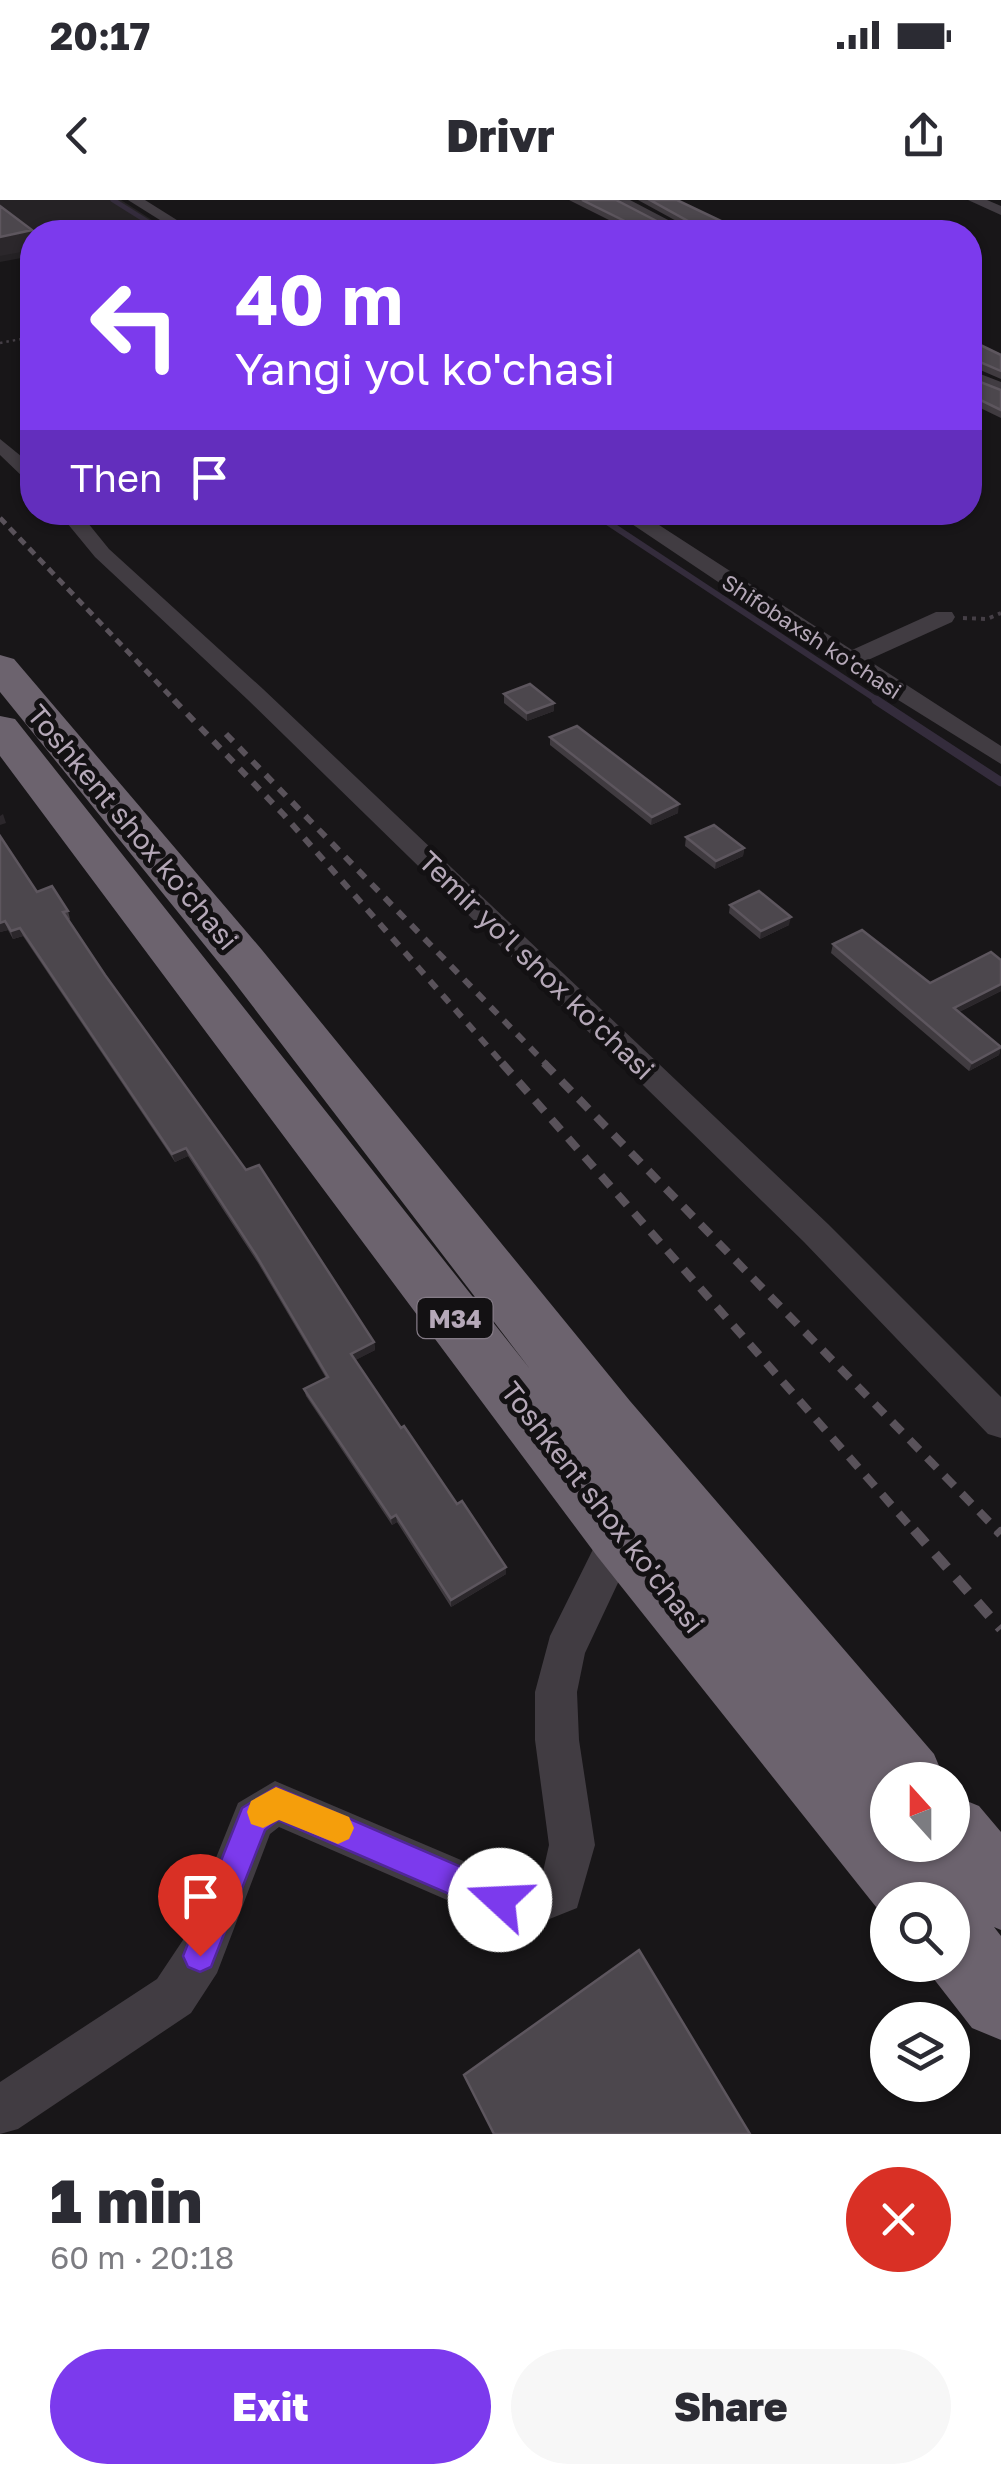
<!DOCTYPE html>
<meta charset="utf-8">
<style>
body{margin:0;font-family:"Golos Text",sans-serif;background:#f7f7f7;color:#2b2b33;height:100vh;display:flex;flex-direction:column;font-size:38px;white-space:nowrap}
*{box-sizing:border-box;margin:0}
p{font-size:32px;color:#7c7c81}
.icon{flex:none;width:55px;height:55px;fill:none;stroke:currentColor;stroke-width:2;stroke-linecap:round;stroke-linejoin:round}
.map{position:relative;height:1934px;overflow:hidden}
.sheet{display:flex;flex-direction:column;background:#fff;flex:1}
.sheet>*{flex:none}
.top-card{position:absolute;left:20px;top:20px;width:962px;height:305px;border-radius:40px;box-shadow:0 2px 8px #0004;background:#7c3aed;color:#fff;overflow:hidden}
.needle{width:65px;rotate:339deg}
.fabs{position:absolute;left:870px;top:1562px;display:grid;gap:20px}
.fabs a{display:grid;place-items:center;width:100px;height:100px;border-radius:50%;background:#fff;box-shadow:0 2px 8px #0004;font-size:50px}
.pin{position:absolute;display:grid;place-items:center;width:85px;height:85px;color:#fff;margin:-102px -42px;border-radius:50% 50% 50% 0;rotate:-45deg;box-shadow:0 0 10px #0007}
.pin .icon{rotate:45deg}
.me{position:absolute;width:110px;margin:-55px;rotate:290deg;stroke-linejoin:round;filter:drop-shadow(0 0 8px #0008)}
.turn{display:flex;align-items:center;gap:35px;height:210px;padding:0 50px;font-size:45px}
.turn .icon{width:130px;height:130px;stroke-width:2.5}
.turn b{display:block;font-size:70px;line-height:85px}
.then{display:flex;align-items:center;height:95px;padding:0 50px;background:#0003;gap:20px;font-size:38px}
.round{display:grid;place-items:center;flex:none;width:105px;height:105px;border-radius:52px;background:#f7f7f7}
.headline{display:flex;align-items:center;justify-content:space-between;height:170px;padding:0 50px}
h1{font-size:60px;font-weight:800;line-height:75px}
.cta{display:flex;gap:20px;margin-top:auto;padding:20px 50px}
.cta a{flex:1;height:115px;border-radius:60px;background:#7c3aed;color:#fff;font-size:40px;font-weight:800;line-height:115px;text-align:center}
.cta a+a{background:#f7f7f7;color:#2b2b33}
.status{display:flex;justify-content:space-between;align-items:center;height:70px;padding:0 50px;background:#fff;direction:ltr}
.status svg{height:28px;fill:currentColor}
header{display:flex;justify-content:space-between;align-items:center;height:130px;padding:0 50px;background:#fff;font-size:45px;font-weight:800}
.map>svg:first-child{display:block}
</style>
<div class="status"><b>20:17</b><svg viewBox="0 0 49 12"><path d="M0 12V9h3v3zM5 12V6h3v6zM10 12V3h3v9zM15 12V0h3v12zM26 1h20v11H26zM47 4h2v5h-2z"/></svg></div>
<header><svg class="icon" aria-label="back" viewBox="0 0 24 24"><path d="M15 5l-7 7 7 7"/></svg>Drivr<svg class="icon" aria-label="share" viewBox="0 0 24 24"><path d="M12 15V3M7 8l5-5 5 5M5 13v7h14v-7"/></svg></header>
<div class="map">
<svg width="1001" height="1934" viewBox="0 0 1001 1934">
<rect width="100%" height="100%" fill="#181618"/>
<path fill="#252225" d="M 0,0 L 121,0 L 166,29 L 32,32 L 32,56 L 0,62 Z"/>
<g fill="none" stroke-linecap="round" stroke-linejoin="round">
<path stroke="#342c3c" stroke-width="5" d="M 113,0 L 164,32"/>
<path stroke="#342c3c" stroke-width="6" d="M 592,312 L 880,502"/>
<path stroke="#342c3c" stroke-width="9" d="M 876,500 L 1001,582"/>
<path stroke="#453f46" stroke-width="2.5" stroke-dasharray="2.5 4" stroke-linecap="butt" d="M 0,143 L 32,137"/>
<path stroke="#453f46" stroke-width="4" stroke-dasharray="4 5" stroke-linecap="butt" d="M 963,418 L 987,419 L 1001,413"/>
<path fill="#413c42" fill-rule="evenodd" d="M 128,0 L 145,0 L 196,32 L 179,32 Z
M 612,0 L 630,0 L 691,32 L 673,32 Z
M 968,0 L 987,0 L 1001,6 L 1001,15 Z
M 970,170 L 1001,182 L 1001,194 L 970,182 Z
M 0,239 L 32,265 L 32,281 L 25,279 L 0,255 Z
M 58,312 L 79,312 L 109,349 L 263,489 L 828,1024 L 1001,1197 L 1001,1238 L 988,1234 L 804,1042 L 247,499 L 95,357 Z
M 614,312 L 639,312 L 852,450 L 936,412 L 952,412 L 955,417 L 952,422 L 868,460 L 1001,546 L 1001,564 L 842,465 Z
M 621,1316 L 635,1321 L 641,1334 L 585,1453 L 577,1492 L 579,1540 L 595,1645 L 577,1708 L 532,1726 L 500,1723 L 279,1627 L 270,1634 L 217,1773 L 191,1813 L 18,1929 L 0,1934 L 0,1882 L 157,1779 L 183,1740 L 238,1603 L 275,1581 L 501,1677 L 532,1680 L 542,1676 L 549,1645 L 535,1540 L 535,1492 L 550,1436 L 607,1321 Z"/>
<path fill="#6c636e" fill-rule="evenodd" d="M 0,455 L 14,459 L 262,750 L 630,1201 L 934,1554 L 945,1580 L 888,1580 L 888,1645 L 952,1645 L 952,1595 L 979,1606 L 1001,1632 L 1001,1730 L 994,1727 L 1001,1736 L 1001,1840 L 972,1828 L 923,1765 L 952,1765 L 952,1700 L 888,1700 L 888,1722 L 597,1356 L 0,556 L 0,516 L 15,519 L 530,1169 L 228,774 L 0,492 Z"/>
<path stroke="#59525a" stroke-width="5" stroke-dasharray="8 6" stroke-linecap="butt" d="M 0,318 L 176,502"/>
<path stroke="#59525a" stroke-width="6" stroke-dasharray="10 9" stroke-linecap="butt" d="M 174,500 L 284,615 L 504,865
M 226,534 L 547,865"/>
<path stroke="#59525a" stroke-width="8" stroke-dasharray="14 11" stroke-linecap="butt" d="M 502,863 L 916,1333
M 544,863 L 1000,1333"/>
<path stroke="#59525a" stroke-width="10" stroke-dasharray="18 14" stroke-linecap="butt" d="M 914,1330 L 1001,1429
M 997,1330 L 1001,1334"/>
</g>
<path fill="#403b40" d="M 569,0 L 616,0 L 672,29 L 691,29 L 638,0 L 677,0 L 744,32 L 633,32 Z
M 970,140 L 1001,155 L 1001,179 L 971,166 Z
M 970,178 L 1001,190 L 1001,218 L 970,203 Z
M 504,494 L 554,511 L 527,521 L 504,503 Z
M 550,537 L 678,613 L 651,625 L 550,545 Z
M 0,636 L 37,692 L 68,711 L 70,719 L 68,720 L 105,775 L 246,970 L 374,1142 L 375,1150 L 355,1160 L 401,1228 L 457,1304 L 506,1367 L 506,1374 L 451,1407 L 397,1322 L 392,1325 L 306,1196 L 304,1189 L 326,1178 L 258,1063 L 188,956 L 175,962 L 23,736 L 13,739 L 8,730 L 0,732 Z
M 686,637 L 744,648 L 743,656 L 715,669 L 685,646 Z
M 730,705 L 789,725 L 760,739 L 729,713 Z
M 833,744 L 930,783 L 1001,760 L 1001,791 L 959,812 L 1001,846 L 999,855 L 969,871 L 831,753 Z"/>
<path fill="#2b272b" d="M 32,30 L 32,50 L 0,56 L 0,37 Z
M 554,503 L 554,511 L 527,521 L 527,513 Z
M 679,604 L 678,613 L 651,625 L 652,617 Z
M 3,614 L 6,623 L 0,625 L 0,616 Z
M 744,648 L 743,656 L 715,669 L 716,661 Z
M 791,717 L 789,725 L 760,739 L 761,731 Z
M 5,721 L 8,730 L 0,732 L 0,723 Z
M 20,728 L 23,736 L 13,739 L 11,731 Z
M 1001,784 L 1001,791 L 951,816 L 954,808 Z
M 1001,847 L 999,855 L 969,871 L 972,863 Z
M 186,948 L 188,956 L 175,962 L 172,954 Z
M 374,1142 L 375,1150 L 352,1162 L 351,1154 Z
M 396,1315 L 397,1322 L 392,1325 L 391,1318 Z
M 506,1367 L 506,1374 L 451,1407 L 451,1400 Z"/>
<path fill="#4c474d" stroke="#5d565e" stroke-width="2.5" d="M 582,0 L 616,0 L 672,29 L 692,29 L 695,25 L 650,0 L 677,0 L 744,32 L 647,32 Z
M 0,6 L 32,30 L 0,37 Z
M 970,140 L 1001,155 L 1001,171 L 973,159 L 970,161 Z
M 970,178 L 1001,190 L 1001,210 L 970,195 Z
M 530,484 L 554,503 L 527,513 L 504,494 Z
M 577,526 L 679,604 L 652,617 L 550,537 Z
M 714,625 L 744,648 L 716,661 L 686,637 Z
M 0,636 L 37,692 L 52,686 L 68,711 L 63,712 L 105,775 L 246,970 L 259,965 L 374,1142 L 351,1154 L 401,1228 L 404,1226 L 457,1304 L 462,1301 L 506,1367 L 451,1400 L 396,1315 L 391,1318 L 304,1189 L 328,1177 L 256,1055 L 186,948 L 172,954 L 20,728 L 11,731 L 5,721 L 0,723 Z
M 759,691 L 791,717 L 761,731 L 730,705 Z
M 862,730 L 930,783 L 991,752 L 1001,760 L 1001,784 L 954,808 L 1001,847 L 972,863 L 833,744 Z
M 639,1750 L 750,1934 L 494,1934 L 464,1875 Z"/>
<path fill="#7c3aed" stroke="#51269a" stroke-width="2.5" d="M 276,1587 L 512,1689 L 516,1700 L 512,1712 L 500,1716 L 278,1620 L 265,1630 L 211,1767 L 200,1772 L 188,1767 L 183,1756 L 242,1608 Z"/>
<path fill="#f59e0b" d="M 276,1587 L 349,1617 L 354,1628 L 349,1639 L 338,1644 L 279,1620 L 263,1628 L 251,1624 L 247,1612 L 251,1601 Z"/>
<g text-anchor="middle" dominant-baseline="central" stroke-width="10" stroke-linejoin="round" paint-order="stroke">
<g font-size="22" fill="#b5a8b8" stroke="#131113">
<text transform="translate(812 436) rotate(33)">Shifobaxsh ko'chasi</text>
</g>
<rect fill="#131113" stroke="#847b86" stroke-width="2.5" x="417.5" y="1098" width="75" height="40" rx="8"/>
<g font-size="25" font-weight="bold" fill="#b5a8b8">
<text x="455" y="1118">M34</text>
</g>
<g font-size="28" fill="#b5a8b8" stroke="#131113">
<text transform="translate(133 627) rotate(50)">Toshkent shox ko'chasi</text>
<text transform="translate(537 765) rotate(44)">Temir yo'l shox ko'chasi</text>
<text transform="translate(603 1307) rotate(52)">Toshkent shox ko'chasi</text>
</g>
</g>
</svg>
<div class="fabs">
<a><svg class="needle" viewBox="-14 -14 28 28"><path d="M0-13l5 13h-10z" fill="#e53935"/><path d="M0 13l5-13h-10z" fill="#7c7c81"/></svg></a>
<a><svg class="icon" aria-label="search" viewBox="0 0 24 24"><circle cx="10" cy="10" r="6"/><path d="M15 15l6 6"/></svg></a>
<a><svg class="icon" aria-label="layers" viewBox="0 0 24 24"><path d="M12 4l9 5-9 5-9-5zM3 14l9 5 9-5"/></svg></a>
</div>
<div class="pin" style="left:200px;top:1756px;background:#d93025"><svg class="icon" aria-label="arrive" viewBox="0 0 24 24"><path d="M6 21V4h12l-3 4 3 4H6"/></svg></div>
<svg class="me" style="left:500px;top:1700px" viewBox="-20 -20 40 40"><circle r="19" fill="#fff"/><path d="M0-13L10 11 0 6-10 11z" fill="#7c3aed"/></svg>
<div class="top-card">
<div class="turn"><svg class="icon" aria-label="left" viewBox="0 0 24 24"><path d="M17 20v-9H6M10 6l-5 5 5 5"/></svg><div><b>40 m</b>Yangi yol ko'chasi</div></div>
<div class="then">Then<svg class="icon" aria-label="arrive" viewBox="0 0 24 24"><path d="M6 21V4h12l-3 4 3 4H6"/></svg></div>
</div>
</div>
<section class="sheet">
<div class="headline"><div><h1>1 min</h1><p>60 m · 20:18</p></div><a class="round" style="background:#d93025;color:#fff"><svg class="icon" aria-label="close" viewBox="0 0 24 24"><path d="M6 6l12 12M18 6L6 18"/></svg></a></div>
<div class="cta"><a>Exit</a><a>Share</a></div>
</section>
